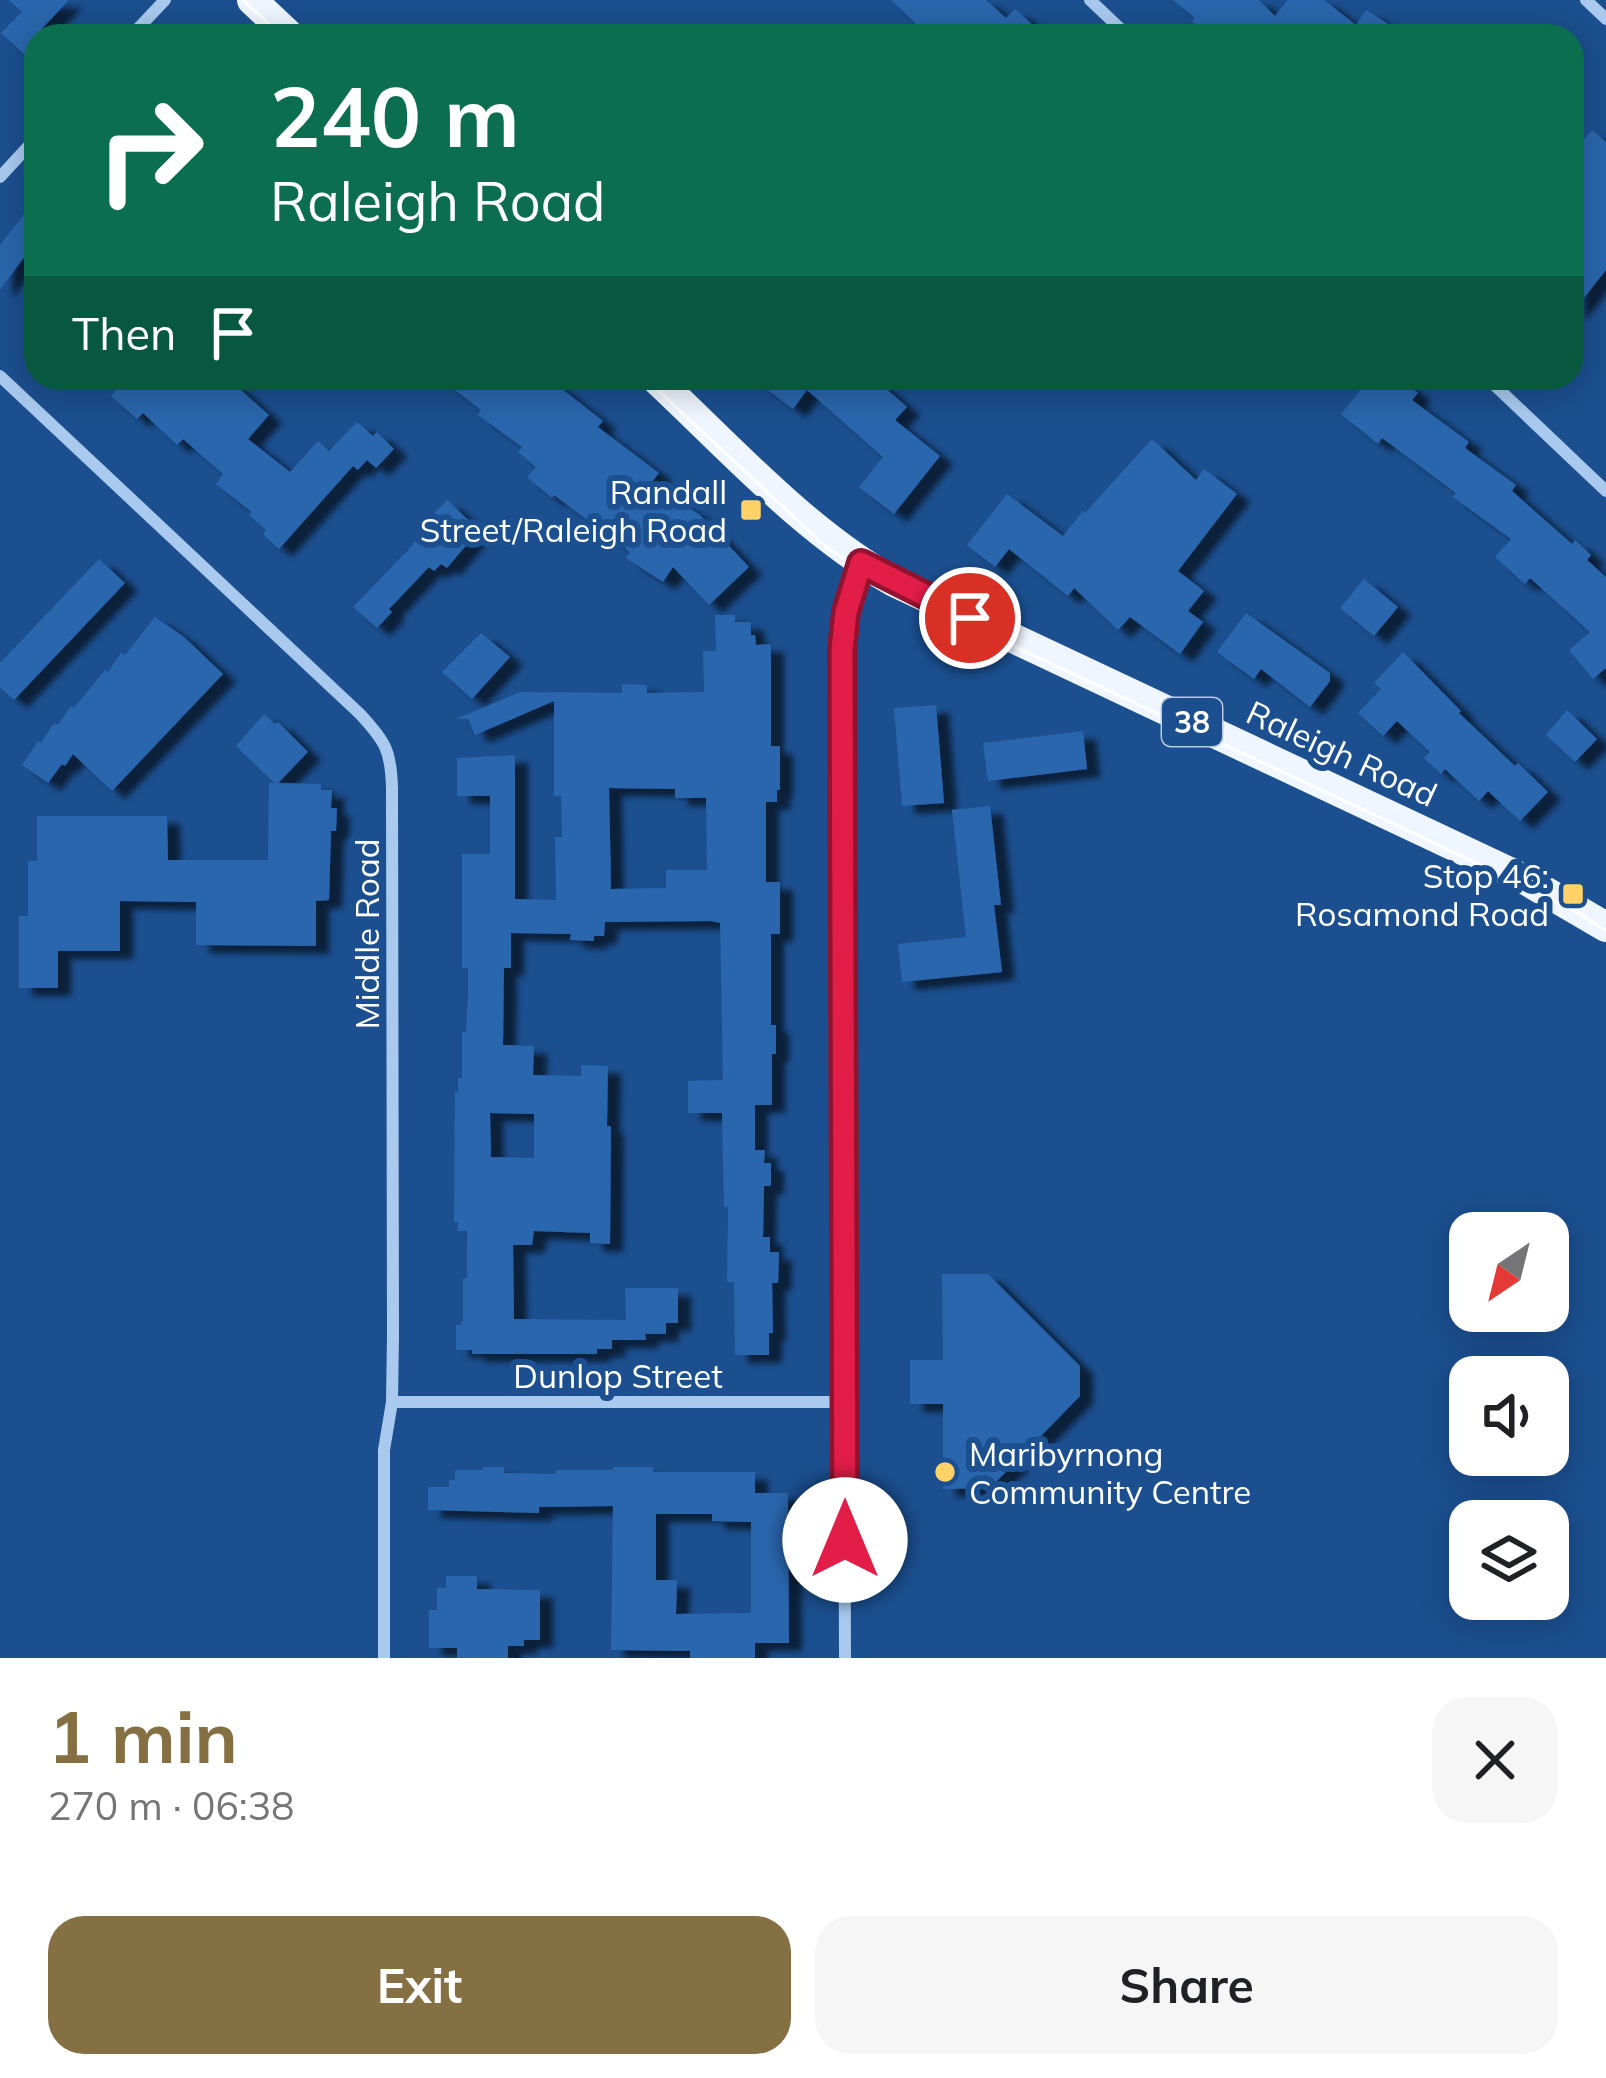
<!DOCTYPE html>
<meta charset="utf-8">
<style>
body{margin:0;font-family:Mulish,sans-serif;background:#f6f6f6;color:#202124;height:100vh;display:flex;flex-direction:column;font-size:45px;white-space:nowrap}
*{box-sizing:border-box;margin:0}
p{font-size:39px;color:#757577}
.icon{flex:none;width:66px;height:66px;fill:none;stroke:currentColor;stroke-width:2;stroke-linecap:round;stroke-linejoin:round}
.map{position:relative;height:1658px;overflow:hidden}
.side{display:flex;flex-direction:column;background:#fff;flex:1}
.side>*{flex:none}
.banner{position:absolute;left:24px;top:24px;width:1560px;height:366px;border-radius:36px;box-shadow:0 6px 30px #0003;background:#0b6e4f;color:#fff;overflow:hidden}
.needle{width:78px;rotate:215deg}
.tools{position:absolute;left:1449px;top:1212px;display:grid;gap:24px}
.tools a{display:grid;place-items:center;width:120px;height:120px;border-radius:24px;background:#fff;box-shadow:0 6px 30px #0003;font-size:60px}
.pin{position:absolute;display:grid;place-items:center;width:102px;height:102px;color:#fff;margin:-51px;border:6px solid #fff;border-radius:50%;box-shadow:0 3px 12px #0007}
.me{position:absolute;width:132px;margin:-66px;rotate:0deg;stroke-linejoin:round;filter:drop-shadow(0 0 9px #0008)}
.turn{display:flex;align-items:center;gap:42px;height:252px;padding:0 48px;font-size:54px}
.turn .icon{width:156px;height:156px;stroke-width:2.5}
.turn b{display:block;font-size:84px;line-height:102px}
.then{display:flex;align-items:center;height:114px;padding:0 48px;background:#0003;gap:24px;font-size:45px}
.round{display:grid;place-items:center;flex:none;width:126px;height:126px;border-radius:36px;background:#f6f6f6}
.summary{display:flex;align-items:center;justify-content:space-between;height:204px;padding:0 48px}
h1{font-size:72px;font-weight:700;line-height:90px;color:#847042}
.action{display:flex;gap:24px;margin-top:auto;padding:24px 48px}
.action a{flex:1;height:138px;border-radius:36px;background:#847042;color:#fff;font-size:48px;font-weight:700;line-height:138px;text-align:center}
.action a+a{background:#f6f6f6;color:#202124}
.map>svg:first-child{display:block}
</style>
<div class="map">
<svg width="1606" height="1658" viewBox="0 0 1606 1658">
<defs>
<filter id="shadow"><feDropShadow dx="13" dy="8" stdDeviation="3" flood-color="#0009"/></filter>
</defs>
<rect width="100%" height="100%" fill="#1b4f8f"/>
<path fill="#2a66ad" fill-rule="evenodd" filter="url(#shadow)" d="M 9,0 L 69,0 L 36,35 L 36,65 L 1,33 L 22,12 Z
M 891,0 L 986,0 L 1006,18 L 1015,9 L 1045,36 L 929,36 Z
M 1173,0 L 1259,0 L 1275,16 L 1288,0 L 1324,0 L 1356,25 L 1366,10 L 1407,36 L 1207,36 L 1192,21 L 1195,18 Z
M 1592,130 L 1606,142 L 1606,270 L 1572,313 L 1572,153 Z
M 36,199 L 36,241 L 0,290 L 0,245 Z
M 127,378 L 227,378 L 269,415 L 248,439 L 290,472 L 318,441 L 329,451 L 357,422 L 373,436 L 377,432 L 394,449 L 376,468 L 367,460 L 358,470 L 353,466 L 279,549 L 263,534 L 266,530 L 249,515 L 252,512 L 216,484 L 223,474 L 183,439 L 177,445 L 143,413 L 137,419 L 111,396 Z
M 440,378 L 548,378 L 603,421 L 598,427 L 659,473 L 651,483 L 700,515 L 749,567 L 709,605 L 673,567 L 663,582 L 626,558 L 630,552 L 554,495 L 552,498 L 527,477 L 536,467 L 518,452 L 522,447 L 478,415 L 481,410 Z
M 752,378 L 874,378 L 907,407 L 895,420 L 940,456 L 894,514 L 859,487 L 883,457 L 807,390 L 793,409 Z
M 1370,378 L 1399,378 L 1418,393 L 1412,400 L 1469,442 L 1465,448 L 1516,485 L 1512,491 L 1572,544 L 1575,540 L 1591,555 L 1587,560 L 1606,577 L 1606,668 L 1593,679 L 1569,650 L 1590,632 L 1530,578 L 1525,584 L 1495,557 L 1511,539 L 1453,497 L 1456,493 L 1382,438 L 1378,444 L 1341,414 Z
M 1152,439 L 1196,480 L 1204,469 L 1237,494 L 1178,571 L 1204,591 L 1188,611 L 1203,622 L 1180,654 L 1130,617 L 1118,630 L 1074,588 L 1068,596 L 1009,549 L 995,567 L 967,545 L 1007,494 L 1063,536 L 1083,511 L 1085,513 Z
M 447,500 L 479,530 L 447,568 L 441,564 L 434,571 L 429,567 L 389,609 L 392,612 L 377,628 L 353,607 L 410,548 L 426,528 L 423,525 Z
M 99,559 L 125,583 L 14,700 L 0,687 L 0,663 Z
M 1364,579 L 1398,607 L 1374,636 L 1340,608 Z
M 1246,613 L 1330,673 L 1330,681 L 1310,707 L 1261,669 L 1254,679 L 1217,652 Z
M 715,615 L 735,615 L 735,622 L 751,622 L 751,635 L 755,635 L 756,645 L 771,644 L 771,746 L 780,746 L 780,790 L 777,790 L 777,802 L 766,802 L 766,882 L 780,882 L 780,934 L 771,934 L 771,1025 L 776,1025 L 776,1054 L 772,1054 L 772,1105 L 755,1105 L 755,1150 L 765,1150 L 764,1163 L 771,1163 L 771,1186 L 764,1186 L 763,1237 L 770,1237 L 770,1252 L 779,1252 L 778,1283 L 772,1283 L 773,1333 L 769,1333 L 769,1355 L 735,1355 L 734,1282 L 727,1282 L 728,1207 L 724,1207 L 722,1113 L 688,1113 L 688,1081 L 723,1080 L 720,923 L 711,921 L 605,922 L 604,936 L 594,936 L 594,941 L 570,940 L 571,934 L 511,933 L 511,968 L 504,968 L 503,1045 L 534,1046 L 533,1075 L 581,1076 L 581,1065 L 608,1066 L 607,1126 L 611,1126 L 610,1244 L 590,1243 L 590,1233 L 534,1231 L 532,1245 L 513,1245 L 514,1319 L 626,1320 L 625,1288 L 678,1288 L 678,1323 L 666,1323 L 666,1334 L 645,1334 L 646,1340 L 612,1340 L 612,1349 L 597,1349 L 597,1354 L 472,1354 L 472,1350 L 456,1350 L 456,1325 L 461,1325 L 463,1320 L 463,1278 L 467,1278 L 467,1231 L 458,1231 L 458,1222 L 454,1222 L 455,1092 L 458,1093 L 458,1078 L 462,1078 L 462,1032 L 466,1032 L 468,993 L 468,968 L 462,968 L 462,854 L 490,854 L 490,796 L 457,796 L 457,758 L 515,755 L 515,899 L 556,900 L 555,837 L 562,837 L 561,796 L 554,796 L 554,701 L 475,735 L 468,719 L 456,719 L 520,692 L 622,693 L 622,684 L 647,685 L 647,693 L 704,692 L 703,651 L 716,651 ZM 609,788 L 675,789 L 675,798 L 706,798 L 707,870 L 666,870 L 666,888 L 611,889 ZM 490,1113 L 534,1114 L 534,1158 L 491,1157 Z
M 155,617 L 184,637 L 223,674 L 112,791 L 73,754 L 65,766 L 62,764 L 48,783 L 22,765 L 38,741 L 41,743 L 54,723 L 58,725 L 71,706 L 74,708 L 105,670 L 108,672 L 121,653 L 125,655 Z
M 481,633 L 510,657 L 472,699 L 442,672 Z
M 1403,652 L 1461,711 L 1459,713 L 1515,766 L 1518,763 L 1548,792 L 1520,821 L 1488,791 L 1479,801 L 1445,769 L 1441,774 L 1424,758 L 1430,752 L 1397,721 L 1383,736 L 1358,713 L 1381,689 L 1374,683 Z
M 936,705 L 944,803 L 902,806 L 894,708 Z
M 1567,710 L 1597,739 L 1575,762 L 1546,735 Z
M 264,714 L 275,724 L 278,722 L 308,752 L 278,783 L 321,784 L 321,790 L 332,790 L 331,808 L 337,808 L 336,831 L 331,831 L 329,900 L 316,901 L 316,946 L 196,945 L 196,902 L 120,901 L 120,951 L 58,951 L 58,988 L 19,988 L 19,916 L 28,916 L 28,861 L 37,861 L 37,816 L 167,816 L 168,860 L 268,860 L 269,783 L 274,783 L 236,746 Z
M 1083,731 L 1087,769 L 988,781 L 983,743 Z
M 990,806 L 1001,905 L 994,905 L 1002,972 L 902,982 L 898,944 L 966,937 L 952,810 Z
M 942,1274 L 988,1274 L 1080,1366 L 1080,1396 L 990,1488 L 943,1489 L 943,1404 L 910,1404 L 910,1360 L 943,1360 Z
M 483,1467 L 504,1467 L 504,1473 L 556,1474 L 556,1470 L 613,1470 L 613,1467 L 653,1467 L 653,1472 L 755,1472 L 755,1493 L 788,1493 L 789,1643 L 755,1643 L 755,1658 L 690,1658 L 690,1651 L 611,1650 L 613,1506 L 539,1507 L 539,1513 L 428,1510 L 428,1487 L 449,1487 L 449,1480 L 455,1480 L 455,1470 L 483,1470 ZM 656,1514 L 712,1514 L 712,1521 L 751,1522 L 751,1613 L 676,1614 L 677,1580 L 656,1580 Z
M 446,1576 L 477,1576 L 477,1589 L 540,1590 L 540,1640 L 524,1640 L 524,1646 L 508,1646 L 508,1658 L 457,1658 L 457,1648 L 429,1648 L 429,1610 L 437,1610 L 437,1588 L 446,1588 Z"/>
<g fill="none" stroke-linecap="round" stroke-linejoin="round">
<path stroke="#a9c9ee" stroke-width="12" d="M 1090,0 L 1128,36
M 1586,0 L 1606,19
M 131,36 L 165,0
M 0,177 L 36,138
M 0,376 L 360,714 C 385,741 391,750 392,788 L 393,1336 L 392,1402 L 384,1450 L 384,1658
M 1487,378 L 1606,491
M 392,1402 L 845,1402
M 845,1658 L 842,650 L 846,612 L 861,564"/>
<path stroke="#f0f6ff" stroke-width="30" d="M 252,0 L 290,36
M 655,378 C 731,449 803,530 894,582 L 1524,879 L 1606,927"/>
<path stroke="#fff" stroke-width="3" d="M 243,0 L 282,36
M 645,378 L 826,547 L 891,589 L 1392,823 L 1570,908 L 1606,931"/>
</g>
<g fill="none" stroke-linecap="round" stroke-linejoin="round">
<g stroke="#92132f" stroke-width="30">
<path id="route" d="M 845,1540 L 842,650 L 846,612 L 861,563 L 970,618"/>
</g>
<use href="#route" stroke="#e11d48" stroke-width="21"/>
</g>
<g fill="#ffd166" stroke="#1b4f8f" stroke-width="4.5">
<rect x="739" y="498" width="24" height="24" rx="6"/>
<rect x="1561" y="882" width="24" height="24" rx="6"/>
<circle cx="945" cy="1472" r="12"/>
</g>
<g text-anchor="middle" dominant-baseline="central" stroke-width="12" stroke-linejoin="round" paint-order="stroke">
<rect fill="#1b4f8f" stroke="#bbcadd" stroke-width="3" x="1162" y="698" width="60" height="48" rx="9"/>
<g font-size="30" font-weight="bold" fill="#fff">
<text x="1192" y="722">38</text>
</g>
<g font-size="33" fill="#fff" stroke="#1b4f8f" text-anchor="end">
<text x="727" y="491">Randall<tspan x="727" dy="38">Street/Raleigh Road</tspan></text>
<text x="1549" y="875">Stop 46:<tspan x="1549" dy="38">Rosamond Road</tspan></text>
<text x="969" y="1453" text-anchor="start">Maribyrnong<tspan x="969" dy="38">Community Centre</tspan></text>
</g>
<g font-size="33" fill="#fff" stroke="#1b4f8f">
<text transform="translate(1342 753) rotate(25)">Raleigh Road</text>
<text transform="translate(366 934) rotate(-90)">Middle Road</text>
<text x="618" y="1375">Dunlop Street</text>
</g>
</g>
</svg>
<div class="tools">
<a><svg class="needle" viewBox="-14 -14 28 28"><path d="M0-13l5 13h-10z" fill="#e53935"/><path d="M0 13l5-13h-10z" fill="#757577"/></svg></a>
<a><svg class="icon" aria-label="sound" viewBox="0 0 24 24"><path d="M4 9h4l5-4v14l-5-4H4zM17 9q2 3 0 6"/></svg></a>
<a><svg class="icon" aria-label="layers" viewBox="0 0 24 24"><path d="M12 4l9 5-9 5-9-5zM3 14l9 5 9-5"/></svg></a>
</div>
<div class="pin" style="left:970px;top:618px;background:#d93025"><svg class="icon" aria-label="arrive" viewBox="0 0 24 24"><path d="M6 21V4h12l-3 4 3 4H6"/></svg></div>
<svg class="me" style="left:845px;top:1540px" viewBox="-20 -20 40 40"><circle r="19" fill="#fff"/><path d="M0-13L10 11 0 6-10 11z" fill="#e11d48"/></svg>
<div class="banner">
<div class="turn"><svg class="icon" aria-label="right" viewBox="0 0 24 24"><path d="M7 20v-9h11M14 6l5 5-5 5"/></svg><div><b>240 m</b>Raleigh Road</div></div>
<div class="then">Then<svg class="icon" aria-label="arrive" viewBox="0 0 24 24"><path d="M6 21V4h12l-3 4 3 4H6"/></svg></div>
</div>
</div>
<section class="side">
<div class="summary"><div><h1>1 min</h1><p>270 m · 06:38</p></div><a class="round"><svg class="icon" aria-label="close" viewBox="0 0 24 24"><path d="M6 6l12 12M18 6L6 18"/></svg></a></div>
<div class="action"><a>Exit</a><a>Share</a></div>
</section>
